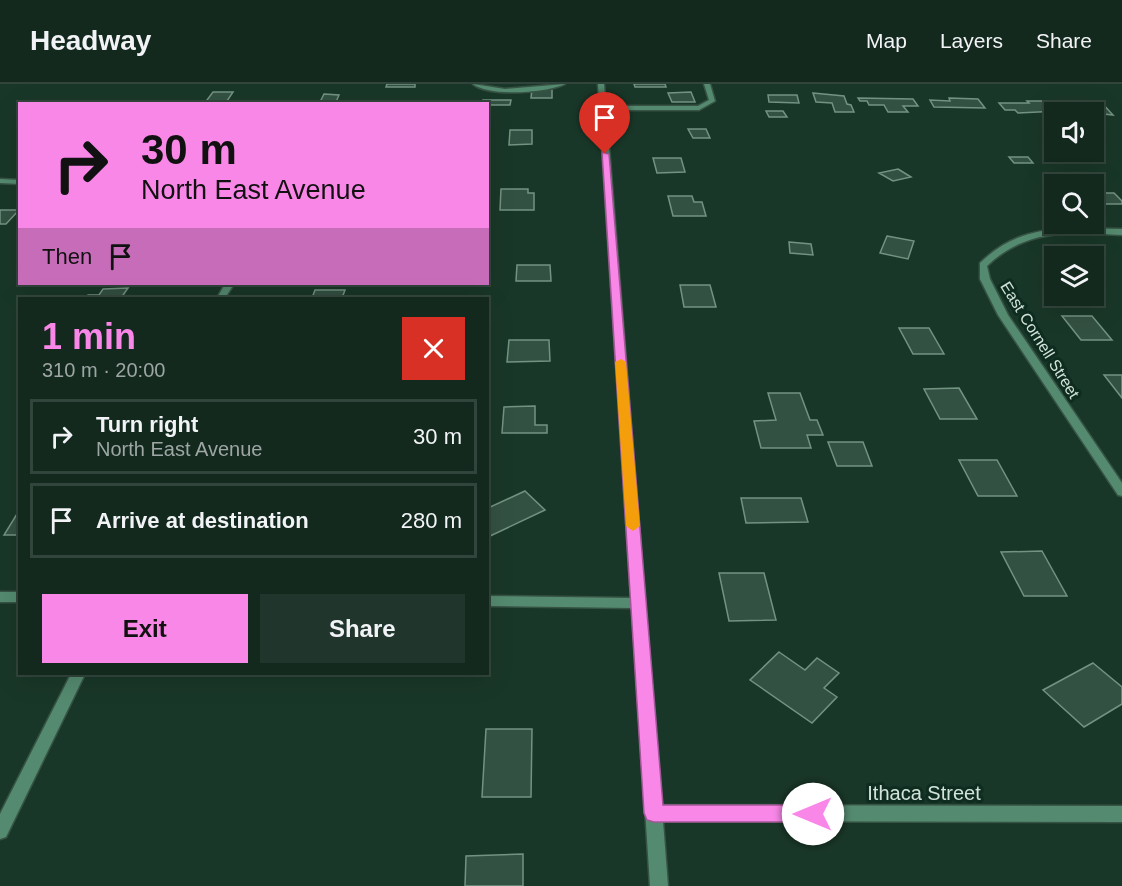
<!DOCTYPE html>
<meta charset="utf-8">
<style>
body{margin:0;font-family:Arial,sans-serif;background:#20352b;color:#f1f3f6;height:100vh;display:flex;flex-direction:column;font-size:22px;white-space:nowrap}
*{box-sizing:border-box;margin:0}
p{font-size:20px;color:#9da6a4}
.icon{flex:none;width:33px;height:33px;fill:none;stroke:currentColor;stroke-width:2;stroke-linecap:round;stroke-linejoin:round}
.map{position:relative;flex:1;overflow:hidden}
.sheet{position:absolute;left:18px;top:213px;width:471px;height:378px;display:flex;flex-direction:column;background:#13291e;border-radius:0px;box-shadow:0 6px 24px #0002,0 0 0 2px #32453c}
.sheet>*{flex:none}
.top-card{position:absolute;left:18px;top:18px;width:471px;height:183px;border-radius:0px;box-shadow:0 6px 24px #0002,0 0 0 2px #32453c;background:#f987e8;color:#111;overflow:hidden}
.tools{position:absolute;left:1044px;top:18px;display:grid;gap:12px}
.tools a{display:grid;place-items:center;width:60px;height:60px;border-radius:0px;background:#13291e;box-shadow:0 6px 24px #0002,0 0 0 2px #32453c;font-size:30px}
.pin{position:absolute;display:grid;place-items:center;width:51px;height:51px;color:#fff;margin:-62px -26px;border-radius:50% 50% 50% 0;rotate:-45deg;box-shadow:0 0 6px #0007}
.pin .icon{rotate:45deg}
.me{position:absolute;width:66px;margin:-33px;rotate:270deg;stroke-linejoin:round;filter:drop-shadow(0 0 4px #0008)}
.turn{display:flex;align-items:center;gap:21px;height:126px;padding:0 24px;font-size:27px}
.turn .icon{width:78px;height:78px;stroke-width:2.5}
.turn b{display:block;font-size:42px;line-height:51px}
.then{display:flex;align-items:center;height:57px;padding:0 24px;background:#0003;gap:12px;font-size:22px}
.round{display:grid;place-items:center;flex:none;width:63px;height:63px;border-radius:0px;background:#20352b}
.summary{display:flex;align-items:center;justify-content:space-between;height:102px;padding:0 24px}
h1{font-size:36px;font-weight:700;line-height:45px;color:#f987e8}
.action{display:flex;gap:12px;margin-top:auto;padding:12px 24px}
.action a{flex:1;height:69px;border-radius:0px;background:#f987e8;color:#111;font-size:24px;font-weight:700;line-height:69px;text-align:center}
.action a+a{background:#20352b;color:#f1f3f6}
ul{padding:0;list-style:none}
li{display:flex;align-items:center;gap:18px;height:75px;margin:0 12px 9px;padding:0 12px;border:3px solid #32453c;border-radius:0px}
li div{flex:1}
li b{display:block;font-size:22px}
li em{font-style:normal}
header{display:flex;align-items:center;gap:36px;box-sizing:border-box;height:84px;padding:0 30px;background:#13291e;border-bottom:2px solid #32453c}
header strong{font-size:28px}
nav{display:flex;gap:33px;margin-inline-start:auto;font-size:21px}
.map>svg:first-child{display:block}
</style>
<header>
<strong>Headway</strong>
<nav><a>Map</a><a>Layers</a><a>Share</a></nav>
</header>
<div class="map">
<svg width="1122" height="802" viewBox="0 0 1122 802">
<rect width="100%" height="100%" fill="#193728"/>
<path fill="#335142" stroke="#739382" stroke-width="1.5" d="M 387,0 L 415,0 L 415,3 L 386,3 Z
M 634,0 L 665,0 L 666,3 L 635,3 Z
M 552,4 L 552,14 L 531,14 L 532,5 Z
M 213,8 L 233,8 L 225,20 L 204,20 Z
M 691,8 L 695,18 L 672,18 L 668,9 Z
M 813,9 L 844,12 L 847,20 L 851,21 L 854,28 L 835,28 L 832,19 L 816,18 Z
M 324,10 L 339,11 L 336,18 L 320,18 Z
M 768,11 L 797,11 L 799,19 L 769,18 Z
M 858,14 L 913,15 L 918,22 L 903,22 L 908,28 L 888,28 L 884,21 L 869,21 L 867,17 L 860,17 Z
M 949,14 L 978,15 L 985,24 L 934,23 L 930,16 L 950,17 Z
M 483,16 L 511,16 L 510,21 L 488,21 L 483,20 Z
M 1027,17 L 1048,17 L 1058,27 L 1018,29 L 1015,26 L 1005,26 L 999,19 L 1029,19 Z
M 1074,17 L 1101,18 L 1113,31 L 1084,28 Z
M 766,27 L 783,27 L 787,33 L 769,33 Z
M 688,45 L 706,45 L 710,54 L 693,54 Z
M 510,46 L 532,46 L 532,60 L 509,61 Z
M 1009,73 L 1028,73 L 1033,79 L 1014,79 Z
M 653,74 L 681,74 L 685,88 L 657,89 Z
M 898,85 L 911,93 L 893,97 L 879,89 Z
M 501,105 L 528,105 L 528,109 L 534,109 L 534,126 L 500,126 Z
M 1094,109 L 1114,109 L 1122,117 L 1122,120 L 1094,120 Z
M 668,112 L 692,112 L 694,118 L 702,118 L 706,132 L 673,132 Z
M 0,126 L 19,126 L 6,140 L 0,140 Z
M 887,152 L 914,157 L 908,175 L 880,169 Z
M 789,158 L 811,160 L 813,171 L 790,169 Z
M 517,181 L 550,181 L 551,197 L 516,197 Z
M 680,201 L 710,201 L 716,223 L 684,223 Z
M 128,204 L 121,214 L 86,214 L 88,211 L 99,211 L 103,205 Z
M 315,206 L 345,206 L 342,214 L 312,214 Z
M 1062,232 L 1092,232 L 1112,256 L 1081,256 Z
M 899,244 L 929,244 L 944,270 L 913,270 Z
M 509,256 L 549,256 L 550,277 L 507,278 Z
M 1104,291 L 1122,291 L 1122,314 Z
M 959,304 L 977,335 L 940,335 L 924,305 Z
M 768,309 L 800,309 L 810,336 L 817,336 L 823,351 L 807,351 L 811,364 L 761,364 L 754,337 L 776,336 Z
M 535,322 L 535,341 L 547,341 L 547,349 L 502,349 L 504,323 Z
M 828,358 L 863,358 L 872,382 L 837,382 Z
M 959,376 L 997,376 L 1017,412 L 978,412 Z
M 525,407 L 545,426 L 488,453 L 488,424 Z
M 741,414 L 801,414 L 808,438 L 746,439 Z
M 20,425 L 20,451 L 4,451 Z
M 1042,467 L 1067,512 L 1024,512 L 1001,468 Z
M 719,489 L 764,489 L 776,536 L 729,537 Z
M 779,568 L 805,586 L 817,574 L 839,589 L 824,604 L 837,613 L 812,639 L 750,596 Z
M 1093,579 L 1122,603 L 1122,620 L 1084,643 L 1043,606 Z
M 486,645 L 532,645 L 531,713 L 482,713 Z
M 523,770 L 523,802 L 465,802 L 466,772 Z"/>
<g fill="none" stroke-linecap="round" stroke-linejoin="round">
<g stroke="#375344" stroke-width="3">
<path id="lane" d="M 473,0 L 505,5 L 565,0 C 547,9 489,13 473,0 Z
M 704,0 L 710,0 L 715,17 L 699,26 L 601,26 L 598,24 L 601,22 L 698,22 L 709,16 Z"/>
</g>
<g stroke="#375344" stroke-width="3">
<path id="street" d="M 598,0 L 604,0 L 661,721 L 1122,722 L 1122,738 L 663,737 L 668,802 L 650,802 L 632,524 L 488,522 L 488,512 L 631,514 Z
M 0,95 L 20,96 L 20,100 L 0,99 Z
M 1066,144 L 1122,145 L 1122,151 C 1071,148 1026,144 987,182 L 990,195 L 1008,231 L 1122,399 L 1122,412 L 1118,411 L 998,231 L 980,195 L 980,179 C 1006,154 1030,147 1066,144 Z
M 225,200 L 234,200 L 225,214 L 217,214 Z
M 0,508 L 20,508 L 20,518 L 0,518 Z
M 71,590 L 85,590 L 6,753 L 0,755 L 0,730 Z"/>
</g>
<use href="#lane" fill="#548a6f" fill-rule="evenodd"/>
<use href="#street" fill="#548a6f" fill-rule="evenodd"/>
</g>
<path fill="#f987e8" stroke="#a25897" stroke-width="1.5" d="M 602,68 L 609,70 L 663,721 L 813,721 L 820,724 L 822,730 L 820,736 L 813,738 L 654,738 L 647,736 L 644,729 Z"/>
<path fill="#f59e0b" d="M 621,275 L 626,278 L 640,442 L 633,447 L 626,442 L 615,278 Z"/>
<g text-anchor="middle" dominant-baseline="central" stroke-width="6" stroke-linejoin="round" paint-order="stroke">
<g font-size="16" fill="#d2e3d9" stroke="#0e2c1f">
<text transform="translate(1040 256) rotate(58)">East Cornell Street</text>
</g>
<g font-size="20" fill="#d2e3d9" stroke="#0e2c1f">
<text x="924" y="709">Ithaca Street</text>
</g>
</g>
</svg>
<div class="tools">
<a><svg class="icon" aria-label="sound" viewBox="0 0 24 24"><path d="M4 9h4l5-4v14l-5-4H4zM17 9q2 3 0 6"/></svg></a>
<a><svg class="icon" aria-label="search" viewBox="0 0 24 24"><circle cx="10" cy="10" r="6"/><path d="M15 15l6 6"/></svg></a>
<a><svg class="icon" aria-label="layers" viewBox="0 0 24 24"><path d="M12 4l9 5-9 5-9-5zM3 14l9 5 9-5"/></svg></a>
</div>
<div class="pin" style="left:605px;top:70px;background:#d93025"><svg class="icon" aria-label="arrive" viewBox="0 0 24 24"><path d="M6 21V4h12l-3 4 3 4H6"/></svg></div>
<svg class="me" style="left:813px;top:730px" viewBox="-20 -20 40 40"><circle r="19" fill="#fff"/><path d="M0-13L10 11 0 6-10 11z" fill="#f987e8"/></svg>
<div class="top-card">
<div class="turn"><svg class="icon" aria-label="right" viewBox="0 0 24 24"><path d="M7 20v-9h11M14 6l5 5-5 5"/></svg><div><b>30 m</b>North East Avenue</div></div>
<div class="then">Then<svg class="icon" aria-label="arrive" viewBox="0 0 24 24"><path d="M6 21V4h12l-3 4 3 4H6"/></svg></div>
</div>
<section class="sheet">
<div class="summary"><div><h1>1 min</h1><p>310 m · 20:00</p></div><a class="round" style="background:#d93025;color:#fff"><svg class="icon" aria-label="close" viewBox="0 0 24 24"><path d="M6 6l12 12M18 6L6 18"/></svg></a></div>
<ul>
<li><svg class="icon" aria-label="right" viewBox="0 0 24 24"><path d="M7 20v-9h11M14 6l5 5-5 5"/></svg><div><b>Turn right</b><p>North East Avenue</p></div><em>30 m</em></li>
<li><svg class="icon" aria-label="arrive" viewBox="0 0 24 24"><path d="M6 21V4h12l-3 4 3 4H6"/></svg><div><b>Arrive at destination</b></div><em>280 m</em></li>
</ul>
<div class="action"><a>Exit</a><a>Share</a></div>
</section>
</div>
